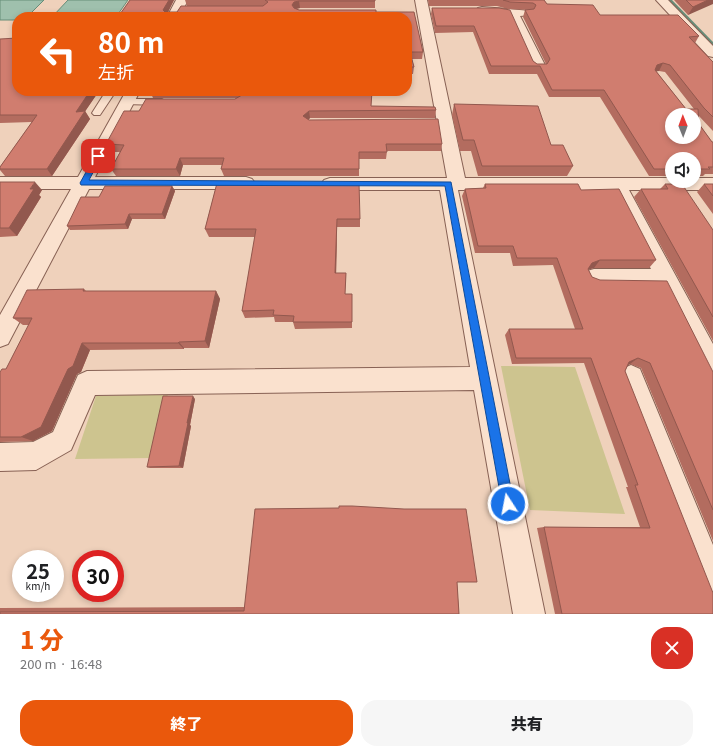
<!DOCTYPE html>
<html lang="ja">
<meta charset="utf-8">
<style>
body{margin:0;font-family:Georgia,"Noto Sans JP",serif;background:#f6f6f6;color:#202124;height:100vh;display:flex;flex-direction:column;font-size:15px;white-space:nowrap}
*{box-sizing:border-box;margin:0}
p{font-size:13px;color:#757577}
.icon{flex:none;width:22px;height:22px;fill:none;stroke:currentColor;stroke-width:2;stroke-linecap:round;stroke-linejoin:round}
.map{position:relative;height:614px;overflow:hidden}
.side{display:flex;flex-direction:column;background:#fff;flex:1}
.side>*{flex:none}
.hud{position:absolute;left:12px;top:12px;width:400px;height:84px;border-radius:16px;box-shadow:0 2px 6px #0003;background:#ea580c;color:#fff;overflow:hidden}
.needle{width:26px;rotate:359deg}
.controls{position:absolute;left:665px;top:108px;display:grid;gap:8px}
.controls a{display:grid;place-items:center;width:36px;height:36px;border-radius:50%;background:#fff;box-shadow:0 2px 6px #0003;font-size:20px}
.speed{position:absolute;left:12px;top:550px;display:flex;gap:8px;font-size:20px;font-weight:700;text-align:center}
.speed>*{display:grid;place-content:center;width:52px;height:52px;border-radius:50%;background:#fff;box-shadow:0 2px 6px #0003;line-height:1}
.speed small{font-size:10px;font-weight:400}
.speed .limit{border:6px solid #d22;background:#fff;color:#111}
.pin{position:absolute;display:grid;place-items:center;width:34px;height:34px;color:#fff;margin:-17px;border-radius:8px;box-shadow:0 2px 6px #0006}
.me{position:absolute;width:44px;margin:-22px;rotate:349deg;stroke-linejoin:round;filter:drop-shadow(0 0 3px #0008)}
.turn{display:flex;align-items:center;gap:14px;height:84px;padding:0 20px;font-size:18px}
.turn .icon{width:52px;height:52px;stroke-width:2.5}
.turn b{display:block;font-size:28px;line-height:34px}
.round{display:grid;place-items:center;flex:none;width:42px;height:42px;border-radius:16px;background:#f6f6f6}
.head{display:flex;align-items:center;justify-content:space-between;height:68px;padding:0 20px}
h1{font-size:24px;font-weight:800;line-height:30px;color:#ea580c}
.cta{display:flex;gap:8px;margin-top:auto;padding:8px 20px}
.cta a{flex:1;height:46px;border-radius:16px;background:#ea580c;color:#fff;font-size:16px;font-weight:800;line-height:46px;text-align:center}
.cta a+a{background:#f6f6f6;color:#202124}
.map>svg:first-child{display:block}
</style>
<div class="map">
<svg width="713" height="614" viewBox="0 0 713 614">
<rect width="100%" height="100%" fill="#efd1bb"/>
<path fill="#cdc48f" d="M 501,366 L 575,367 L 625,514 L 530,510 Z
M 168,394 L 152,458 L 75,459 L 96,396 Z"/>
<path fill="#9fc0ad" stroke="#678d79" d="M 0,0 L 44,0 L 27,17 L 17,17 L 17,20 L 0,20 Z
M 68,0 L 128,0 L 116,17 L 52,17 Z"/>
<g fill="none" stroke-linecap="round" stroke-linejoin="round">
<path fill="#678d79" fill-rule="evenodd" d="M 667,0 L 672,0 L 713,42 L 713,47 Z"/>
<g stroke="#876154" stroke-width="2">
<path id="service" d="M 106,91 L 116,91 L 100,115 L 94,115 L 92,113 Z
M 127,99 L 162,99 L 167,102 L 162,105 L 124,104 L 122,102 L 124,100 Z"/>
</g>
<g stroke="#876154" stroke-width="2">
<path id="minor" d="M 176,0 L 188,0 L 179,17 L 167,17 Z
M 415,0 L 427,0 L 465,178 L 672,178 L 672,181 L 694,181 L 694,178 L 713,178 L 713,190 L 629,190 L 713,344 L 713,379 L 704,376 L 660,286 L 594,285 L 587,283 L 584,277 L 587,271 L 594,269 L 651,269 L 611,190 L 458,190 L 545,614 L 513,614 L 474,390 L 95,395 L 71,450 L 36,470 L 0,471 L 0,443 L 33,442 L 53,432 L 78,375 L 87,371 L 470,367 L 440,190 L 330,190 L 324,188 L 321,184 L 324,180 L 330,178 L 447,178 Z
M 656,0 L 668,0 L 713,46 L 713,57 L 708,56 Z
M 482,7 L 531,11 L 533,13 L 531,15 L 520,16 L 546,67 L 544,70 L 534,70 L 532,67 L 508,15 L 478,12 L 476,10 L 478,8 Z
M 126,91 L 140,91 L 95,177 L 246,177 L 252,179 L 255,183 L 252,187 L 246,189 L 89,189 L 8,344 L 0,347 L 0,315 L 71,189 L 0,189 L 0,177 L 78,177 Z
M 631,365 L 640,369 L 713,545 L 713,599 L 702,594 L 619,377 L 622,369 Z"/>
</g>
<use href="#service" fill="#fae1ce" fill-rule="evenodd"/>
<use href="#minor" fill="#fae1ce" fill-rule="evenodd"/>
</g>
<path fill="#b36c5f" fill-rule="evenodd" d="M 130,0 L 174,0 L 168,12 L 177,12 L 181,6 L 263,6 L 187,6 L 185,0 L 375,0 L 375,8 L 300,8 L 296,9 L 299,10 L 376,10 L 376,12 L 414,12 L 423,52 L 422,59 L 412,59 L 414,67 L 413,74 L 407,74 L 407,17 L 118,17 Z
M 428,0 L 544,0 L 547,4 L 699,36 L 695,43 L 713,62 L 713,131 L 698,115 L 699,124 L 712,142 L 713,142 L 713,174 L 705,174 L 703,176 L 695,176 L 694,178 L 694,159 L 672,159 L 672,176 L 649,176 L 600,97 L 549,97 L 537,74 L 489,74 L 473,32 L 435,33 L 431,14 L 432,8 L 499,8 L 533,61 L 537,64 L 546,64 L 523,17 L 525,10 L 531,10 L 508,9 L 497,6 L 429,6 ZM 656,71 L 659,71 L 665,72 L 694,109 L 686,109 Z
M 674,0 L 713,0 L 688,15 Z
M 0,39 L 99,91 L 85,111 L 90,119 L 52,176 L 5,176 L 0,170 L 0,167 L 32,122 L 0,123 Z
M 150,91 L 372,91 L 371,106 L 436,110 L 435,118 L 310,118 L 308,120 L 442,144 L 441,151 L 387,151 L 386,159 L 359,159 L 359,176 L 224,176 L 221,169 L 222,165 L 183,165 L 180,176 L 116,176 L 111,169 L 120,152 L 110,152 L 106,144 L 139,111 L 235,99 L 238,98 L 153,98 Z
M 454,104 L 551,145 L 573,166 L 567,176 L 478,176 L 471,151 L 460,151 L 452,115 Z
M 0,182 L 42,190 L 39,195 L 41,197 L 17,236 L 0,237 Z
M 217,183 L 360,219 L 360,227 L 337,227 L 336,273 L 346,273 L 345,294 L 352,294 L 352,328 L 295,329 L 293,322 L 275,322 L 274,317 L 245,318 L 242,311 L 255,237 L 209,237 L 205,229 Z
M 485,184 L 581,190 L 656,260 L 649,268 L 594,268 L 588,269 L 592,277 L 713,372 L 713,541 L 641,368 L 630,364 L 628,365 L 625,371 L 713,614 L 555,614 L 537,528 L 544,527 L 640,527 L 626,487 L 628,487 L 584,363 L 512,364 L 505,335 L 509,329 L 575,329 L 553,265 L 513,266 L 510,253 L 475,253 L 462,196 L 465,189 L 483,188 Z
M 665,184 L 713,230 L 713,341 L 634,197 L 641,189 L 660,189 Z
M 704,184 L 713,184 L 713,214 L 697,192 Z
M 172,186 L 175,191 L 165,219 L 132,219 L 128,229 L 70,230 L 67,226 L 99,197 Z
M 84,289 L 86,291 L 216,291 L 220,299 L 209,348 L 184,348 L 184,349 L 90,350 L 81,372 L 77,374 L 52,431 L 33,441 L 0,442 L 0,372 L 6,369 L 29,325 L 23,325 L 13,318 Z
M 195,399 L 190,425 L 191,426 L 183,468 L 150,468 L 147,467 Z
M 457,582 L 459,614 L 0,614 L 0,608 L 244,607 Z"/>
<path fill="#92584e" d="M 169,0 L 174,0 L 166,16 L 163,10 Z
M 708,0 L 713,0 L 713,4 L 688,15 L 693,7 Z
M 299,1 L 300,8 L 295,9 L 292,5 L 294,2 Z
M 663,63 L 659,71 L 653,72 L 657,65 Z
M 90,91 L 99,91 L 80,119 L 76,112 Z
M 85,111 L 90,119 L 52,176 L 47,169 Z
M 309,111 L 310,118 L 304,124 L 303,116 Z
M 180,158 L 183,165 L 180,176 L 176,169 Z
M 35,182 L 42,190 L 39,195 L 41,197 L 17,236 L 9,228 L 30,189 Z
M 172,186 L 175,191 L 165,219 L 162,214 Z
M 129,214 L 132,219 L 128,229 L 125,224 Z
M 337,219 L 337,227 L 336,281 L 335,273 Z
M 600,260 L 594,268 L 587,270 L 592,263 Z
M 216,291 L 220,299 L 209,348 L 205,341 Z
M 179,342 L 184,348 L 184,349 L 178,343 Z
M 82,343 L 90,350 L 81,372 L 77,374 L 52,431 L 33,441 L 21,437 L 68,369 Z
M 638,358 L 630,364 L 621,368 L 629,362 Z
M 193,396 L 195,399 L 190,425 L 191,426 L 183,468 L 179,466 L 187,423 Z"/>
<path fill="#d07d6f" stroke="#92584e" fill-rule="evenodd" d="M 130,0 L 169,0 L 163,10 L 165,12 L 177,12 L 181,6 L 263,6 L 268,2 L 265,0 L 375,0 L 375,1 L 299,1 L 294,2 L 292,5 L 294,8 L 299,10 L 376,10 L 376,12 L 414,12 L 423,52 L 410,52 L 414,67 L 407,67 L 407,17 L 118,17 Z
M 503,0 L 544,0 L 547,4 L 593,5 L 600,15 L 678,15 L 699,36 L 689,37 L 713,62 L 713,117 L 704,108 L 670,65 L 663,63 L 657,65 L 655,70 L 686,109 L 698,109 L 699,124 L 712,142 L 713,142 L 713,167 L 708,167 L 710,169 L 700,169 L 699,172 L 694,172 L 694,159 L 672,159 L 672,169 L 654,169 L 604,90 L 552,90 L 540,66 L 491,66 L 474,26 L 436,26 L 432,8 L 499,8 L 510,10 L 533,61 L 537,64 L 547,64 L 550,59 L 525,10 L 534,9 L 536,5 L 533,3 L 510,2 ZM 672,115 L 694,115 L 694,137 L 672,137 Z
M 686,0 L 708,0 L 693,7 Z
M 17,38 L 17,91 L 90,91 L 76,112 L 85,111 L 47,169 L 0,169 L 0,167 L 37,115 L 0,115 L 0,39 Z
M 236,91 L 372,91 L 371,106 L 435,107 L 436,110 L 309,111 L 303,116 L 309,120 L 438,119 L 442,144 L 386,144 L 387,152 L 359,152 L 359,169 L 221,169 L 224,158 L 180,158 L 176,169 L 111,169 L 124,145 L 106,144 L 124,111 L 139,111 L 146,99 L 235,99 L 242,95 Z
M 454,104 L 538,106 L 551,145 L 563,145 L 573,166 L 482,166 L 474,140 L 463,140 Z
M 0,182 L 35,182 L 30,189 L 34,189 L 9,228 L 0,228 Z
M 217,183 L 359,183 L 360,219 L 337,219 L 335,273 L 346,273 L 345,294 L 352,294 L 352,322 L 293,322 L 294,316 L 273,315 L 274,310 L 242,311 L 256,229 L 205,229 Z
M 485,184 L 578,184 L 581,190 L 619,189 L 656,260 L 600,260 L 592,263 L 588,269 L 592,277 L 600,280 L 667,281 L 713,372 L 713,510 L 650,363 L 638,358 L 629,362 L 625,371 L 713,593 L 713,614 L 562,614 L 544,527 L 650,528 L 635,485 L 638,485 L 591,358 L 516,358 L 509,329 L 583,329 L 557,258 L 517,258 L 513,246 L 478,246 L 465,189 L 486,188 Z
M 665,184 L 682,184 L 713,230 L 713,317 L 641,189 L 668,189 Z
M 704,184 L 713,184 L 713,196 Z
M 105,186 L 172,186 L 162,214 L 129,214 L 125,224 L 67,226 L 81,197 L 99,197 Z
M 84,289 L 83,291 L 216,291 L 205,341 L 179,342 L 178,343 L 82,343 L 73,366 L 68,369 L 41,427 L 21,437 L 0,437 L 0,372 L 2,369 L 6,369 L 32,318 L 13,318 L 27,290 Z
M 163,396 L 193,396 L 187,423 L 188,423 L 179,466 L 147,467 Z
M 339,506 L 352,506 L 404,509 L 466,509 L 477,582 L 457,582 L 459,614 L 0,614 L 0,612 L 244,611 L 255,509 L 339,508 Z"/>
<path fill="#1a73e8" stroke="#114b97" d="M 96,154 L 101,154 L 102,156 L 89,180 L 451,182 L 514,504 L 513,508 L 508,510 L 504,508 L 502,504 L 445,186 L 81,185 L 80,183 Z"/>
</svg>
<div class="controls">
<a><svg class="needle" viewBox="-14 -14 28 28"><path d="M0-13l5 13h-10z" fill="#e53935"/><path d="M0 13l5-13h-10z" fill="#757577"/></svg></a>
<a><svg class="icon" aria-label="sound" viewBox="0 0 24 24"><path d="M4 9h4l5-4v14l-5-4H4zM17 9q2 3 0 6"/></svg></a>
</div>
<div class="speed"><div>25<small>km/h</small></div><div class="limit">30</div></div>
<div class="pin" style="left:98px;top:156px;background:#d93025"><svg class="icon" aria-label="arrive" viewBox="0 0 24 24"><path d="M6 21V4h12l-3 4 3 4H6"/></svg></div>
<svg class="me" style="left:508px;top:504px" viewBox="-20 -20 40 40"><circle r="17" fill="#1a73e8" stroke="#fff" stroke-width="3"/><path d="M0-11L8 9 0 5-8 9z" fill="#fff"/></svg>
<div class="hud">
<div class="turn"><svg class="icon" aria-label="left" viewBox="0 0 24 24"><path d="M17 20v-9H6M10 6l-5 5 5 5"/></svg><div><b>80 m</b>左折</div></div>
</div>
</div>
<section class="side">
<div class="head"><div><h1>1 分</h1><p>200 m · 16:48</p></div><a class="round" style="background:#d93025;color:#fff"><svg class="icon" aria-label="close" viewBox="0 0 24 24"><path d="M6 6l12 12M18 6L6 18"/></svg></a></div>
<div class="cta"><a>終了</a><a>共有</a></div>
</section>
